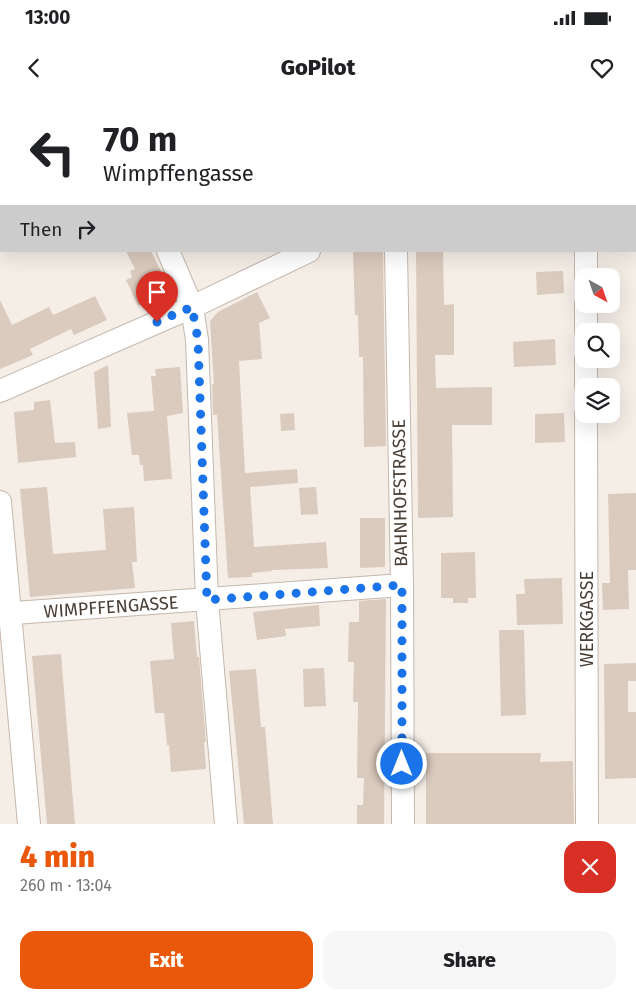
<!DOCTYPE html>
<meta charset="utf-8">
<style>
body{margin:0;font-family:"Fira Sans",sans-serif;background:#f6f6f6;color:#202124;height:100vh;display:flex;flex-direction:column;font-size:19px;white-space:nowrap}
*{box-sizing:border-box;margin:0}
p{font-size:16px;color:#757577}
.icon{flex:none;width:28px;height:28px;fill:none;stroke:currentColor;stroke-width:2;stroke-linecap:round;stroke-linejoin:round}
.map{position:relative;height:724px;overflow:hidden}
.panel{display:flex;flex-direction:column;background:#fff;flex:1}
.panel>*{flex:none}
.top-card{position:absolute;left:0px;top:0px;width:636px;height:152px;box-shadow:0 5px 20px #0002;background:#fff;color:#202124;overflow:hidden}
.needle{width:32px;rotate:140deg}
.buttons{position:absolute;left:575px;top:168px;display:grid;gap:10px}
.buttons a{display:grid;place-items:center;width:45px;height:45px;border-radius:10px;background:#fff;box-shadow:0 5px 20px #0002;font-size:25px}
.pin{position:absolute;display:grid;place-items:center;width:42px;height:42px;color:#fff;margin:-51px -21px;border-radius:50% 50% 50% 0;rotate:-45deg;box-shadow:0 0 5px #0007}
.pin .icon{rotate:45deg}
.me{position:absolute;width:55px;margin:-28px;rotate:0deg;stroke-linejoin:round;filter:drop-shadow(0 0 4px #0008)}
.turn{display:flex;align-items:center;gap:18px;height:105px;padding:0 20px;font-size:22px}
.turn .icon{width:65px;height:65px;stroke-width:2.5}
.turn b{display:block;font-size:35px;line-height:42px}
.then{display:flex;align-items:center;height:48px;padding:0 20px;background:#0003;gap:10px;font-size:19px}
.round{display:grid;place-items:center;flex:none;width:52px;height:52px;border-radius:15px;background:#f6f6f6}
.summary{display:flex;align-items:center;justify-content:space-between;height:85px;padding:0 20px}
h1{font-size:30px;font-weight:800;line-height:38px;color:#ea580c}
.cta{display:flex;gap:10px;margin-top:auto;padding:10px 20px}
.cta a{flex:1;height:58px;border-radius:15px;background:#ea580c;color:#fff;font-size:20px;font-weight:800;line-height:58px;text-align:center}
.cta a+a{background:#f6f6f6;color:#202124}
.status{display:flex;justify-content:space-between;align-items:center;height:35px;padding:0 25px;background:#fff;direction:ltr}
.status svg{height:14px;fill:currentColor}
header{display:flex;justify-content:space-between;align-items:center;height:65px;padding:0 20px;background:#fff;font-size:22px;font-weight:800}
.map>svg:first-child{display:block}
</style>
<div class="status"><b>13:00</b><svg viewBox="0 0 49 12"><path d="M0 12V9h3v3zM5 12V6h3v6zM10 12V3h3v9zM15 12V0h3v12zM26 1h20v11H26zM47 4h2v5h-2z"/></svg></div>
<header><svg class="icon" aria-label="back" viewBox="0 0 24 24"><path d="M15 5l-7 7 7 7"/></svg>GoPilot<svg class="icon" aria-label="heart" viewBox="0 0 24 24"><path d="M12 20l-8-8c-3-5 5-10 8-4 3-6 11-1 8 4z"/></svg></header>
<div class="map">
<svg width="636" height="724" viewBox="0 0 636 724">
<rect width="100%" height="100%" fill="#f5eee7"/>
<path fill="#dbcabe" d="M 126,151 L 151,151 L 170,190 L 138,206 L 126,180 L 132,177 L 130,171 L 135,169 Z
M 353,151 L 383,151 L 386,346 L 364,347 L 363,257 L 359,257 L 358,215 L 355,215 Z
M 416,151 L 443,151 L 444,205 L 454,204 L 454,255 L 435,255 L 436,288 L 492,287 L 492,325 L 452,325 L 453,417 L 418,418 Z
M 563,171 L 564,193 L 537,195 L 536,172 Z
M 257,192 L 270,218 L 259,223 L 262,259 L 239,261 L 245,373 L 297,369 L 298,383 L 250,387 L 254,447 L 326,442 L 328,468 L 272,470 L 272,471 L 252,473 L 252,477 L 228,478 L 217,315 L 213,315 L 212,284 L 214,284 L 210,221 L 218,212 Z
M 95,196 L 107,220 L 74,235 L 71,229 L 30,249 L 33,255 L 0,269 L 0,200 L 12,225 L 49,207 L 53,215 Z
M 555,239 L 556,265 L 514,267 L 513,242 Z
M 108,265 L 111,327 L 98,329 L 94,272 Z
M 180,267 L 183,313 L 167,316 L 172,379 L 144,381 L 143,365 L 140,365 L 139,355 L 132,355 L 127,313 L 154,311 L 151,276 L 156,276 L 155,269 Z
M 50,300 L 55,343 L 75,342 L 76,357 L 18,363 L 14,312 L 34,310 L 34,302 Z
M 294,313 L 295,330 L 281,331 L 280,314 Z
M 564,313 L 565,342 L 535,343 L 535,314 Z
M 47,387 L 53,454 L 106,450 L 103,409 L 134,407 L 137,462 L 132,462 L 135,488 L 30,497 L 20,389 Z
M 316,387 L 318,414 L 301,415 L 299,388 Z
M 636,393 L 636,470 L 628,470 L 629,509 L 603,510 L 602,483 L 610,483 L 608,394 Z
M 360,418 L 385,418 L 385,467 L 360,468 Z
M 475,452 L 476,498 L 468,498 L 468,503 L 453,503 L 453,498 L 441,498 L 441,453 Z
M 562,478 L 563,524 L 517,525 L 516,494 L 525,494 L 524,479 Z
M 386,499 L 384,724 L 357,724 L 357,705 L 363,705 L 364,678 L 357,678 L 358,602 L 353,602 L 354,562 L 348,562 L 349,522 L 359,522 L 359,501 Z
M 319,505 L 320,526 L 285,529 L 286,536 L 257,540 L 253,512 Z
M 194,521 L 197,557 L 199,557 L 206,642 L 204,642 L 206,669 L 171,672 L 169,645 L 167,645 L 164,613 L 155,613 L 150,561 L 174,559 L 171,523 Z
M 499,530 L 524,530 L 526,615 L 501,616 Z
M 61,554 L 72,689 L 75,724 L 47,724 L 32,556 Z
M 636,563 L 636,581 L 628,581 L 628,612 L 636,612 L 636,678 L 605,679 L 604,564 Z
M 324,568 L 326,606 L 304,607 L 303,569 Z
M 256,569 L 261,627 L 265,627 L 273,724 L 244,724 L 229,571 Z
M 426,653 L 541,653 L 540,662 L 573,661 L 574,724 L 426,724 Z"/>
<g fill="none" stroke-linecap="round" stroke-linejoin="round">
<g stroke="#c5b7ac" stroke-width="24">
<path id="minor" d="M 48,0 L 50,1
M 357,0 L 358,1
M 200,1 L 201,0
M 614,1 L 617,0
M 168,151 L 192,207 L 197,240 L 207,500 L 226,724
M 396,151 L 402,485 L 403,724
M 586,151 L 586,176
M 586,204 L 586,231
M 586,259 L 586,286
M 0,291 L 192,207 L 309,151
M 586,314 L 587,724
M 0,402 L 29,724
M 0,514 L 402,485"/>
</g>
<use href="#minor" stroke="#fff" stroke-width="22"/>
</g>
<g fill="none" stroke-linecap="round" stroke-linejoin="round">
<path stroke="#1a73e8" stroke-width="9" stroke-dasharray="0 16.2" d="M 157,222 L 192,207 L 198,240 L 207,500 L 402,485 L 402,664"/>
</g>
<g text-anchor="middle" dominant-baseline="central" stroke-width="4" stroke-linejoin="round" paint-order="stroke">
<g font-size="18" fill="#493e35" stroke="#fff">
<text transform="translate(400 393) rotate(-91)">BAHNHOFSTRASSE</text>
<text transform="translate(111 507) rotate(-4)">WIMPFFENGASSE</text>
<text transform="translate(587 519) rotate(-90)">WERKGASSE</text>
</g>
</g>
</svg>
<div class="buttons">
<a><svg class="needle" viewBox="-14 -14 28 28"><path d="M0-13l5 13h-10z" fill="#e53935"/><path d="M0 13l5-13h-10z" fill="#757577"/></svg></a>
<a><svg class="icon" aria-label="search" viewBox="0 0 24 24"><circle cx="10" cy="10" r="6"/><path d="M15 15l6 6"/></svg></a>
<a><svg class="icon" aria-label="layers" viewBox="0 0 24 24"><path d="M12 4l9 5-9 5-9-5zM3 14l9 5 9-5"/></svg></a>
</div>
<div class="pin" style="left:157px;top:222px;background:#d93025"><svg class="icon" aria-label="arrive" viewBox="0 0 24 24"><path d="M6 21V4h12l-3 4 3 4H6"/></svg></div>
<svg class="me" style="left:402px;top:664px" viewBox="-20 -20 40 40"><circle r="17" fill="#1a73e8" stroke="#fff" stroke-width="3"/><path d="M0-11L8 9 0 5-8 9z" fill="#fff"/></svg>
<div class="top-card">
<div class="turn"><svg class="icon" aria-label="left" viewBox="0 0 24 24"><path d="M17 20v-9H6M10 6l-5 5 5 5"/></svg><div><b>70 m</b>Wimpffengasse</div></div>
<div class="then">Then<svg class="icon" aria-label="right" viewBox="0 0 24 24"><path d="M7 20v-9h11M14 6l5 5-5 5"/></svg></div>
</div>
</div>
<section class="panel">
<div class="summary"><div><h1>4 min</h1><p>260 m · 13:04</p></div><a class="round" style="background:#d93025;color:#fff"><svg class="icon" aria-label="close" viewBox="0 0 24 24"><path d="M6 6l12 12M18 6L6 18"/></svg></a></div>
<div class="cta"><a>Exit</a><a>Share</a></div>
</section>
